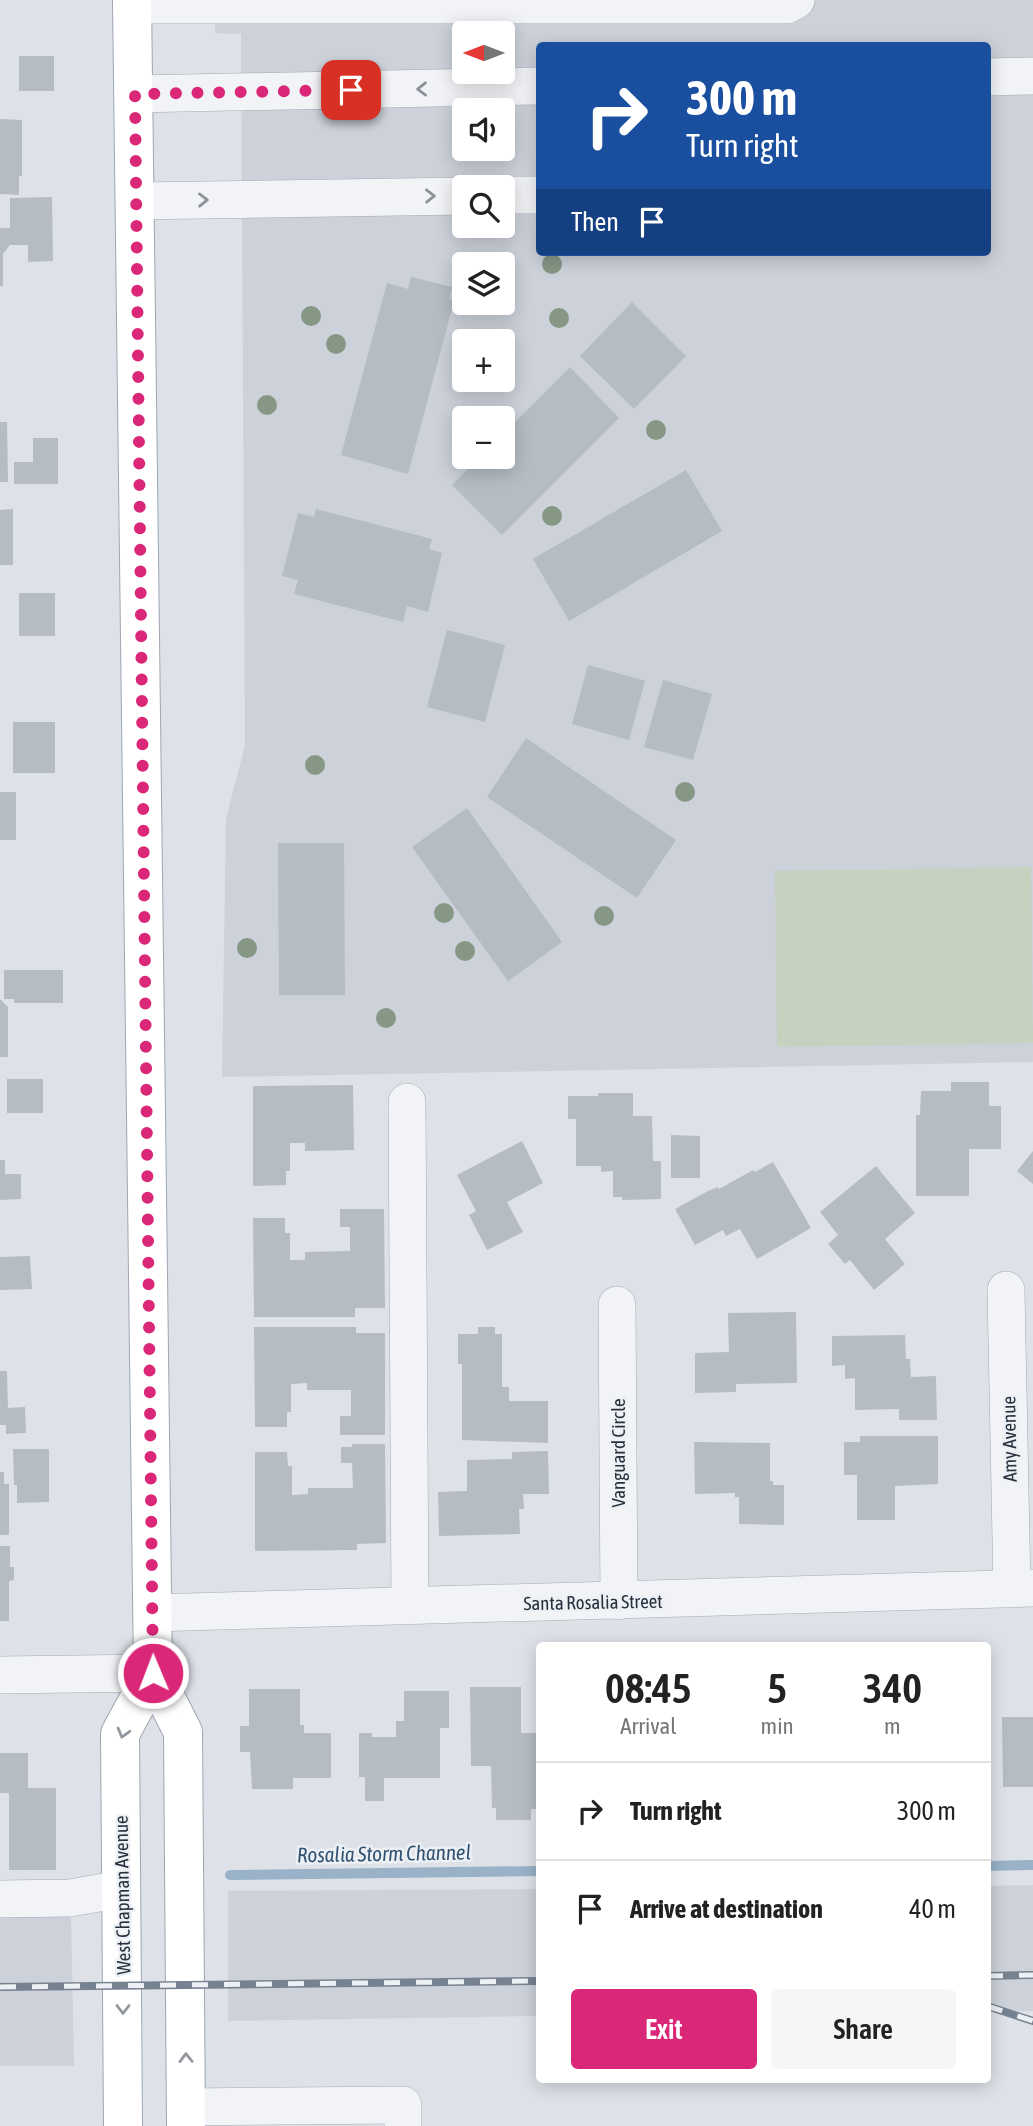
<!DOCTYPE html>
<meta charset="utf-8">
<style>
body{margin:0;font-family:"Asap Condensed",sans-serif;background:#f6f6f6;color:#222;height:100vh;display:flex;flex-direction:column;font-size:26px;white-space:nowrap}
*{box-sizing:border-box;margin:0}
p{font-size:23px;color:#767676}
.icon{flex:none;width:38px;height:38px;fill:none;stroke:currentColor;stroke-width:2;stroke-linecap:round;stroke-linejoin:round}
.map{position:relative;flex:1;overflow:hidden}
.panel{position:absolute;left:536px;top:1642px;width:455px;height:441px;display:flex;flex-direction:column;background:#fff;border-radius:7px;box-shadow:0 4px 18px #0003}
.panel>*{flex:none}
.guide{position:absolute;left:536px;top:42px;width:455px;height:214px;border-radius:7px;box-shadow:0 4px 18px #0003;background:#1a4fa0;color:#fff;overflow:hidden}
.needle{width:46px;rotate:270deg}
.fabs{position:absolute;left:452px;top:21px;display:grid;gap:14px}
.fabs a{display:grid;place-items:center;width:63px;height:63px;border-radius:7px;background:#fff;box-shadow:0 4px 18px #0003;font-size:35px}
.pin{position:absolute;display:grid;place-items:center;width:60px;height:60px;color:#fff;margin:-30px;border-radius:14px;box-shadow:0 4px 10px #0006}
.me{position:absolute;width:77px;margin:-38px;rotate:359deg;stroke-linejoin:round;filter:drop-shadow(0 0 5px #0008)}
.turn{display:flex;align-items:center;gap:24px;height:147px;padding:0 35px;font-size:32px}
.turn .icon{width:91px;height:91px;stroke-width:2.5}
.turn b{display:block;font-size:49px;line-height:60px}
.then{display:flex;align-items:center;height:66px;padding:0 35px;background:#0003;gap:14px;font-size:26px}
.eta{display:flex;justify-content:space-evenly;align-items:center;height:119px;text-align:center}
.eta b{font-size:42px;font-weight:600;line-height:49px}
.cta{display:flex;gap:14px;margin-top:auto;padding:14px 35px}
.cta a{flex:1;height:80px;border-radius:7px;background:#db2777;color:#fff;font-size:28px;font-weight:600;line-height:80px;text-align:center}
.cta a+a{background:#f6f6f6;color:#222}
ul{padding:0;list-style:none}
li{display:flex;align-items:center;gap:21px;height:98px;padding:0 35px;border-top:2px solid #e0e0e0}
li div{flex:1}
li b{display:block;font-size:26px}
li em{font-style:normal}
.map>svg:first-child{display:block}
</style>
<div class="map">
<svg width="1033" height="2126" viewBox="0 0 1033 2126">
<rect width="100%" height="100%" fill="#dee2e8"/>
<path fill="#ccd1da" fill-rule="evenodd" d="M 215,0 L 1033,0 L 1033,1062 L 222,1077 L 226,819 L 245,745 L 241,34 L 215,33 ZM 464,33 L 502,33 L 502,72 L 464,72 ZM 539,46 L 987,46 L 987,252 L 539,252 ZM 464,110 L 502,110 L 502,149 L 464,149 ZM 464,187 L 502,187 L 502,226 L 464,226 ZM 464,264 L 502,264 L 502,303 L 464,303 ZM 464,341 L 502,341 L 502,380 L 464,380 ZM 464,418 L 502,418 L 502,457 L 464,457 Z
M 1033,1885 L 1033,2011 L 987,2011 L 987,1886 Z
M 539,1889 L 539,2016 L 228,2021 L 228,1891 Z
M 0,1913 L 71,1913 L 74,2066 L 0,2066 Z"/>
<path fill="#c5d2bf" d="M 1031,867 L 1033,1043 L 777,1047 L 775,871 Z"/>
<g fill="none" stroke-linecap="round" stroke-linejoin="round">
<path stroke="#99b2c8" stroke-width="10" d="M 987,1866 L 1033,1865
M 230,1875 L 539,1871"/>
</g>
<path fill="#b5bcc4" d="M 19,56 L 54,56 L 54,91 L 19,91 Z
M 0,119 L 22,120 L 22,176 L 19,176 L 19,195 L 0,194 Z
M 52,197 L 53,261 L 28,262 L 28,245 L 10,245 L 3,254 L 3,286 L 0,286 L 0,228 L 10,228 L 10,198 Z
M 411,277 L 452,287 L 449,299 L 454,301 L 408,474 L 341,455 L 387,283 L 408,289 Z
M 632,302 L 686,356 L 634,409 L 580,356 Z
M 570,367 L 619,418 L 502,535 L 452,485 L 480,457 L 502,457 L 502,435 Z
M 0,422 L 7,422 L 8,482 L 0,482 Z
M 33,438 L 58,438 L 58,484 L 14,484 L 14,462 L 33,462 Z
M 686,470 L 722,531 L 569,621 L 533,559 Z
M 13,509 L 13,565 L 0,565 L 0,510 Z
M 316,509 L 432,539 L 429,549 L 442,553 L 428,612 L 407,606 L 403,622 L 294,594 L 298,580 L 282,576 L 298,513 L 314,517 Z
M 19,593 L 55,593 L 55,636 L 19,636 Z
M 447,630 L 505,645 L 485,722 L 427,707 Z
M 588,665 L 645,681 L 629,740 L 572,724 Z
M 663,680 L 712,694 L 693,760 L 644,747 Z
M 13,722 L 55,722 L 55,773 L 13,773 Z
M 526,738 L 676,840 L 637,898 L 487,797 Z
M 0,792 L 16,792 L 16,840 L 0,840 Z
M 467,808 L 562,942 L 508,981 L 412,847 Z
M 278,843 L 344,843 L 345,995 L 279,995 Z
M 4,970 L 63,970 L 63,1003 L 14,1003 L 14,999 L 4,999 Z
M 0,999 L 8,1007 L 8,1057 L 0,1057 Z
M 7,1079 L 43,1079 L 43,1113 L 7,1113 Z
M 951,1082 L 989,1082 L 989,1106 L 1001,1106 L 1001,1149 L 969,1149 L 969,1196 L 916,1196 L 916,1115 L 920,1115 L 921,1091 L 951,1091 Z
M 353,1085 L 354,1150 L 305,1151 L 305,1143 L 290,1143 L 290,1171 L 286,1171 L 286,1185 L 253,1186 L 253,1086 Z
M 598,1093 L 633,1093 L 633,1116 L 652,1116 L 653,1161 L 661,1161 L 661,1199 L 622,1200 L 622,1197 L 613,1197 L 613,1171 L 601,1172 L 601,1166 L 576,1166 L 576,1119 L 568,1119 L 568,1096 L 598,1096 Z
M 671,1135 L 700,1136 L 700,1178 L 671,1178 Z
M 522,1141 L 543,1183 L 507,1202 L 523,1232 L 487,1250 L 469,1215 L 476,1211 L 457,1175 Z
M 1033,1151 L 1033,1184 L 1017,1171 Z
M 0,1160 L 5,1160 L 5,1174 L 21,1174 L 21,1199 L 0,1200 Z
M 773,1162 L 811,1228 L 757,1259 L 740,1229 L 726,1236 L 723,1230 L 695,1245 L 675,1209 L 708,1191 L 718,1187 L 719,1189 L 753,1170 L 755,1172 Z
M 876,1166 L 915,1213 L 885,1239 L 905,1264 L 874,1290 L 850,1260 L 845,1264 L 828,1244 L 838,1235 L 820,1212 Z
M 340,1209 L 384,1209 L 385,1308 L 355,1308 L 355,1317 L 254,1317 L 253,1218 L 285,1218 L 285,1233 L 290,1233 L 290,1260 L 305,1260 L 305,1252 L 350,1251 L 350,1227 L 340,1227 Z
M 30,1256 L 32,1289 L 0,1290 L 0,1257 Z
M 796,1312 L 797,1383 L 736,1384 L 736,1392 L 695,1393 L 695,1353 L 729,1352 L 728,1313 Z
M 254,1327 L 356,1327 L 356,1333 L 385,1333 L 385,1435 L 340,1435 L 340,1416 L 351,1416 L 351,1390 L 307,1390 L 307,1383 L 291,1384 L 291,1412 L 287,1412 L 287,1427 L 255,1427 Z
M 478,1327 L 495,1327 L 495,1334 L 502,1334 L 502,1387 L 509,1387 L 509,1401 L 548,1401 L 548,1443 L 462,1440 L 462,1364 L 458,1364 L 458,1334 L 478,1334 Z
M 905,1335 L 906,1359 L 910,1359 L 911,1377 L 936,1376 L 937,1420 L 899,1420 L 899,1409 L 855,1410 L 855,1378 L 845,1379 L 845,1365 L 832,1366 L 832,1336 Z
M 0,1371 L 7,1371 L 8,1408 L 25,1407 L 26,1433 L 6,1434 L 6,1425 L 0,1425 Z
M 860,1436 L 938,1436 L 938,1484 L 895,1486 L 895,1520 L 857,1520 L 857,1475 L 844,1475 L 844,1442 L 860,1442 Z
M 694,1442 L 770,1443 L 770,1481 L 773,1481 L 773,1485 L 784,1485 L 784,1525 L 739,1524 L 739,1497 L 735,1497 L 735,1493 L 695,1494 Z
M 352,1444 L 385,1444 L 386,1543 L 357,1544 L 357,1550 L 255,1551 L 255,1452 L 287,1452 L 288,1466 L 292,1466 L 292,1495 L 308,1494 L 308,1488 L 353,1488 L 352,1463 L 341,1463 L 341,1447 L 352,1447 Z
M 13,1449 L 49,1449 L 49,1502 L 17,1503 L 17,1485 L 14,1485 Z
M 548,1451 L 549,1494 L 523,1494 L 524,1509 L 519,1509 L 520,1534 L 439,1536 L 438,1492 L 467,1491 L 467,1460 L 512,1459 L 512,1452 Z
M 0,1472 L 4,1472 L 4,1484 L 9,1484 L 9,1535 L 0,1535 Z
M 0,1546 L 10,1546 L 10,1567 L 14,1567 L 14,1580 L 9,1581 L 9,1621 L 0,1621 Z
M 470,1687 L 521,1687 L 521,1733 L 539,1733 L 539,1809 L 531,1809 L 531,1820 L 496,1820 L 496,1808 L 492,1808 L 491,1766 L 471,1766 Z
M 249,1689 L 300,1689 L 300,1725 L 304,1725 L 304,1733 L 331,1733 L 331,1778 L 293,1778 L 293,1789 L 252,1789 L 250,1752 L 240,1752 L 240,1726 L 249,1726 Z
M 404,1691 L 449,1691 L 449,1728 L 440,1728 L 440,1778 L 384,1778 L 384,1801 L 365,1801 L 365,1777 L 359,1777 L 359,1733 L 372,1733 L 372,1737 L 396,1737 L 396,1721 L 404,1721 Z
M 1002,1717 L 1033,1717 L 1033,1787 L 1003,1787 Z
M 0,1753 L 28,1753 L 28,1788 L 56,1788 L 56,1870 L 9,1870 L 9,1793 L 0,1793 Z"/>
<g fill="none" stroke-linecap="round" stroke-linejoin="round">
<g stroke="#a3a9b2" stroke-width="38">
<path id="minor" d="M 132,5 L 787,5 L 796,0
M 987,77 L 1033,76
M 135,94 L 539,86
M 502,195 L 539,195
M 135,201 L 464,196
M 407,1102 L 410,1606
M 1006,1290 L 1012,1589
M 617,1305 L 619,1601
M 152,1613 L 1033,1588
M 0,1675 L 153,1673
M 0,1899 L 70,1898 L 121,1889
M 186,2107 L 403,2105 L 403,2126"/>
</g>
<g stroke="#9da7b3" stroke-width="40">
<path id="major" d="M 132,0 L 153,1673 L 183,1732 L 186,2126
M 123,2126 L 120,1734 L 153,1673"/>
</g>
<use href="#minor" stroke="#f1f3f6" stroke-width="37"/>
<use href="#major" stroke="#fff" stroke-width="38"/>
<g stroke="#778291" stroke-width="8">
<path id="rail" d="M 987,1976 L 1033,1975
M 0,1987 L 539,1981
M 987,2006 L 1033,2021"/>
</g>
<use href="#rail" stroke="#edf1f5" stroke-width="5" stroke-dasharray="16" stroke-linecap="butt"/>
</g>
<g fill="#869785">
<circle cx="552" cy="264" r="10"/>
<circle cx="311" cy="316" r="10"/>
<circle cx="559" cy="318" r="10"/>
<circle cx="336" cy="344" r="10"/>
<circle cx="267" cy="405" r="10"/>
<circle cx="656" cy="430" r="10"/>
<circle cx="552" cy="516" r="10"/>
<circle cx="315" cy="765" r="10"/>
<circle cx="685" cy="792" r="10"/>
<circle cx="444" cy="913" r="10"/>
<circle cx="604" cy="916" r="10"/>
<circle cx="247" cy="948" r="10"/>
<circle cx="465" cy="951" r="10"/>
<circle cx="386" cy="1018" r="10"/>
</g>
<defs><path id="oneway-chevron" d="M-2-3.5L2.5 0L-2 3.5" fill="none" stroke-width="1.6" stroke-linecap="round" stroke-linejoin="round" transform="scale(1.75)"/></defs>
<g stroke="#8c929a">
<use href="#oneway-chevron" transform="translate(422 89) rotate(179)"/>
<use href="#oneway-chevron" transform="translate(430 196) rotate(-1)"/>
<use href="#oneway-chevron" transform="translate(203 200) rotate(-1)"/>
</g>
<g stroke="#93989e">
<use href="#oneway-chevron" transform="translate(123 1733) rotate(106)"/>
<use href="#oneway-chevron" transform="translate(123 2009) rotate(90)"/>
<use href="#oneway-chevron" transform="translate(186 2058) rotate(-91)"/>
</g>
<g fill="none" stroke-linecap="round" stroke-linejoin="round">
<path stroke="#db2777" stroke-width="12" stroke-dasharray="0 21.6" d="M 153,1673 L 135,94 L 351,90"/>
</g>
<g text-anchor="middle" dominant-baseline="central" stroke-width="5" stroke-linejoin="round" paint-order="stroke">
<g font-size="19" fill="#27313e" stroke="#edf1f5">
<text transform="translate(1009 1439) rotate(-91)">Amy Avenue</text>
<text transform="translate(618 1453) rotate(-90)">Vanguard Circle</text>
<text transform="translate(593 1602) rotate(-1)">Santa Rosalia Street</text>
<text transform="translate(122 1895) rotate(-91)">West Chapman Avenue</text>
</g>
<g font-size="21" font-style="italic" fill="#315272" stroke="#edf1f5">
<text transform="translate(384 1853) rotate(-1)">Rosalia Storm Channel</text>
</g>
</g>
</svg>
<div class="fabs">
<a><svg class="needle" viewBox="-14 -14 28 28"><path d="M0-13l5 13h-10z" fill="#e53935"/><path d="M0 13l5-13h-10z" fill="#767676"/></svg></a>
<a><svg class="icon" aria-label="sound" viewBox="0 0 24 24"><path d="M4 9h4l5-4v14l-5-4H4zM17 9q2 3 0 6"/></svg></a>
<a><svg class="icon" aria-label="search" viewBox="0 0 24 24"><circle cx="10" cy="10" r="6"/><path d="M15 15l6 6"/></svg></a>
<a><svg class="icon" aria-label="layers" viewBox="0 0 24 24"><path d="M12 4l9 5-9 5-9-5zM3 14l9 5 9-5"/></svg></a>
<a>+</a>
<a>−</a>
</div>
<div class="pin" style="left:351px;top:90px;background:#d93025"><svg class="icon" aria-label="arrive" viewBox="0 0 24 24"><path d="M6 21V4h12l-3 4 3 4H6"/></svg></div>
<svg class="me" style="left:153px;top:1673px" viewBox="-20 -20 40 40"><circle r="17" fill="#db2777" stroke="#fff" stroke-width="3"/><path d="M0-11L8 9 0 5-8 9z" fill="#fff"/></svg>
<div class="guide">
<div class="turn"><svg class="icon" aria-label="right" viewBox="0 0 24 24"><path d="M7 20v-9h11M14 6l5 5-5 5"/></svg><div><b>300 m</b>Turn right</div></div>
<div class="then">Then<svg class="icon" aria-label="arrive" viewBox="0 0 24 24"><path d="M6 21V4h12l-3 4 3 4H6"/></svg></div>
</div>
<section class="panel">
<div class="eta">
<div><b>08:45</b><p>Arrival</p></div>
<div><b>5</b><p>min</p></div>
<div><b>340</b><p>m</p></div>
</div>
<ul>
<li><svg class="icon" aria-label="right" viewBox="0 0 24 24"><path d="M7 20v-9h11M14 6l5 5-5 5"/></svg><div><b>Turn right</b></div><em>300 m</em></li>
<li><svg class="icon" aria-label="arrive" viewBox="0 0 24 24"><path d="M6 21V4h12l-3 4 3 4H6"/></svg><div><b>Arrive at destination</b></div><em>40 m</em></li>
</ul>
<div class="cta"><a>Exit</a><a>Share</a></div>
</section>
</div>
